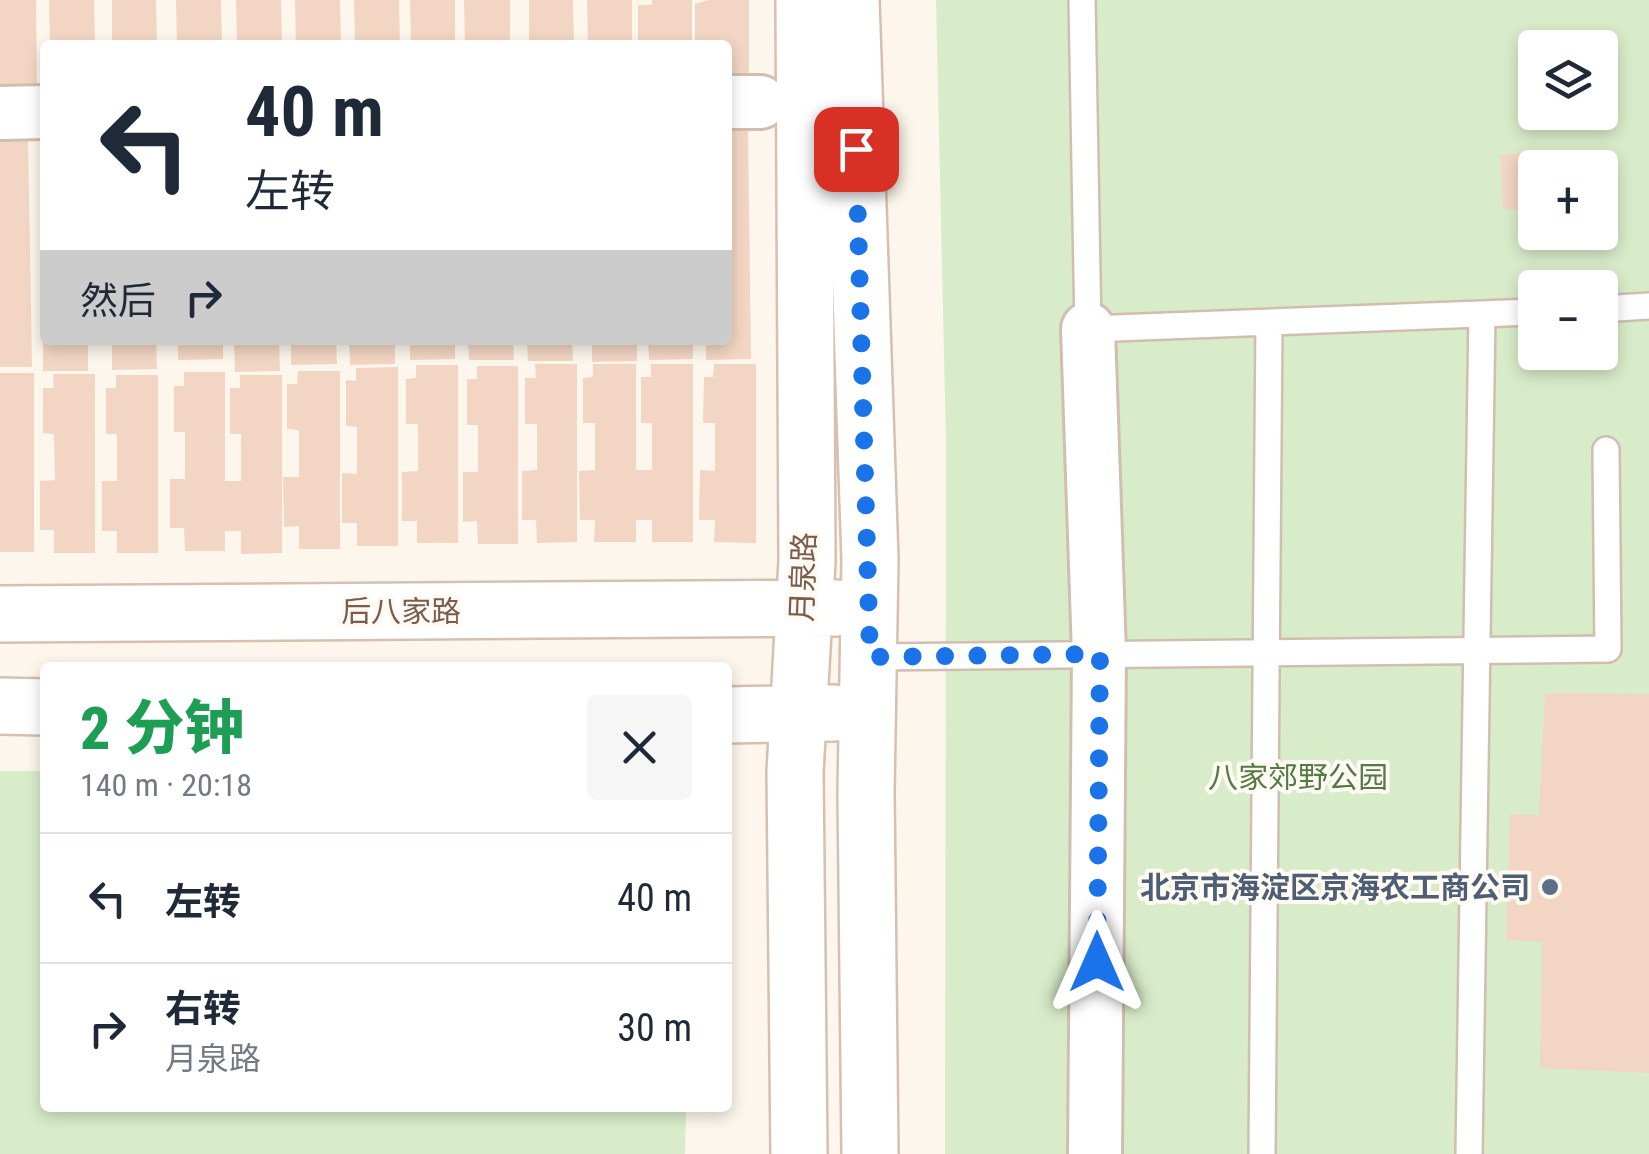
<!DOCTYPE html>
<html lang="zh">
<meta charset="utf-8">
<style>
body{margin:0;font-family:"Roboto Condensed","Noto Sans SC",sans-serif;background:#f6f6f7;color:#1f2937;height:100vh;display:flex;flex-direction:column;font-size:38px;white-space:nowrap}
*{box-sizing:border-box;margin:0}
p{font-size:32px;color:#747a83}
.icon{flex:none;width:55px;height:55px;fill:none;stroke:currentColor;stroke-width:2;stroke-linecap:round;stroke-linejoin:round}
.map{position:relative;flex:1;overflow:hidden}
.sheet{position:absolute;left:40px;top:662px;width:692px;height:450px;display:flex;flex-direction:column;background:#fff;border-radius:10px;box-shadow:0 5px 15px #0003}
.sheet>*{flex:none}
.top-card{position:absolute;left:40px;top:40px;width:692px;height:305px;border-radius:10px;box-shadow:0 5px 15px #0003;background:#fff;color:#1f2937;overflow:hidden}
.fabs{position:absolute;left:1518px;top:30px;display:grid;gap:20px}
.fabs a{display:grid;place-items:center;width:100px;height:100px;border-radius:10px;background:#fff;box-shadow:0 5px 15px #0003;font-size:50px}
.pin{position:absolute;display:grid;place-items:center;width:85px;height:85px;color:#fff;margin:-42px;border-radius:20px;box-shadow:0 5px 15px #0006}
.me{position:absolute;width:110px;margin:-55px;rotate:0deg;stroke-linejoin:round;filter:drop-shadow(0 0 8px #0008)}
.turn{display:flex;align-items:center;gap:35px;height:210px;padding:0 40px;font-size:45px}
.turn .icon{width:130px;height:130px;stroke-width:2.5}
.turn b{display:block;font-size:70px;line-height:85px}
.then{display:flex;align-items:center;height:95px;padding:0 40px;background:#0003;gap:20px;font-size:38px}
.round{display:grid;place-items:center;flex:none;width:105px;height:105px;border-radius:10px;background:#f6f6f7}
.overview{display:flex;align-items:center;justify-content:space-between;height:170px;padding:0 40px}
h1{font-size:60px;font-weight:800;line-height:75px;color:#1e9e55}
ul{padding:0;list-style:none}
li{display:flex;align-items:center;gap:30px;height:130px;padding:0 40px;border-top:2px solid #e0e1e3}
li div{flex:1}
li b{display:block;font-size:38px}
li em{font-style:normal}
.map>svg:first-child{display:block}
</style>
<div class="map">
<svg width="1649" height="1154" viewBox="0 0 1649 1154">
<rect width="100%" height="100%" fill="#fdf6ec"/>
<path fill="#d8ecc9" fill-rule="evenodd" d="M 936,0 L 1649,0 L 1649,1154 L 945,1154 L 946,444 ZM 1535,48 L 1600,48 L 1600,112 L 1535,112 ZM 1535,168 L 1600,168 L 1600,232 L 1535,232 ZM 1535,288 L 1600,288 L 1600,352 L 1535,352 Z
M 0,771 L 45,771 L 45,1108 L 686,1108 L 685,1154 L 0,1154 Z"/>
<path fill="#f3d5c3" d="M 0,0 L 36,0 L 37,93 L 0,94 Z
M 49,0 L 94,0 L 95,45 L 50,45 Z
M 112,0 L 156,0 L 157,45 L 112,45 Z
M 176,0 L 221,0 L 222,45 L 177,45 Z
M 236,0 L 281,0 L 282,45 L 237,45 Z
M 295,0 L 340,0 L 341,45 L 296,45 Z
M 354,0 L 399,0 L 400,45 L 355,45 Z
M 410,0 L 455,0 L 455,45 L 411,45 Z
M 464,0 L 510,0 L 510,45 L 465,45 Z
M 529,0 L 573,0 L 574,45 L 529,45 Z
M 587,0 L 632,0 L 632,45 L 588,45 Z
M 652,0 L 692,0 L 692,45 L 638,45 L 638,5 L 652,5 Z
M 708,0 L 749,0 L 749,79 L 728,79 L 728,45 L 695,45 L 695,4 Z
M 748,129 L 751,359 L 706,360 L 706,340 L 728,340 L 728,130 Z
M 0,137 L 28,137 L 32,367 L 0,367 Z
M 40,141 L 45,141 L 45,249 L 42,249 Z
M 1556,151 L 1558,168 L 1535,168 L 1535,208 L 1503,210 L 1500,155 Z
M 43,340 L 88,340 L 88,371 L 43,371 Z
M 112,340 L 156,340 L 157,369 L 112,370 Z
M 178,340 L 223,340 L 223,359 L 178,360 Z
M 234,340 L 279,340 L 280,371 L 235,372 Z
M 291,340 L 336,340 L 337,364 L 291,365 Z
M 349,340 L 395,340 L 395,364 L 350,365 Z
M 410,340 L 455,340 L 455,359 L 410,360 Z
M 468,340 L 513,340 L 514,360 L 469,360 Z
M 527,340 L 572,340 L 573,361 L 528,361 Z
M 592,340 L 637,340 L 637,361 L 592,362 Z
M 648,340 L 693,340 L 693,359 L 649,360 Z
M 535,364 L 577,364 L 577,542 L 537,543 L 536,520 L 522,520 L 522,471 L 537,470 L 537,424 L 525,424 L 525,378 L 536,378 Z
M 593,364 L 636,364 L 636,470 L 652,470 L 652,423 L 641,423 L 641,377 L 651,377 L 651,364 L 693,364 L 693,542 L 652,542 L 652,520 L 636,520 L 636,542 L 594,542 L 595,520 L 580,520 L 579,471 L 595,470 L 595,423 L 583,423 L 583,378 L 593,377 Z
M 714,364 L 756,364 L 756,543 L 714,542 L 715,520 L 699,520 L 700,470 L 715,471 L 715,423 L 703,423 L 704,377 L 713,377 Z
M 416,365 L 458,365 L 458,543 L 417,543 L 417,521 L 402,521 L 402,472 L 418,471 L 418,424 L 406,424 L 406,379 L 416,378 Z
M 477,366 L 518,366 L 518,544 L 478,544 L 477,521 L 463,522 L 463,472 L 478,472 L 478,425 L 467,425 L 467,379 L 477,379 Z
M 398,367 L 398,546 L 357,546 L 357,523 L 342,523 L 342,473 L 357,474 L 357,427 L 346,426 L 346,380 L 356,381 L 356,368 Z
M 298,371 L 340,371 L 340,549 L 299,549 L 299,526 L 284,527 L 283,477 L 299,477 L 299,430 L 287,429 L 287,384 L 297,384 Z
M 184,372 L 225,372 L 225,481 L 241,481 L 241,434 L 230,434 L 230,388 L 240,388 L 240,375 L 282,375 L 282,553 L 241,554 L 241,531 L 225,531 L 225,551 L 185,551 L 184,528 L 170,528 L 170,479 L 185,479 L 185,432 L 174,432 L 174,386 L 184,386 Z
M 0,373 L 34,373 L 34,552 L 0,552 Z
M 53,374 L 95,374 L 95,553 L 54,553 L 54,530 L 40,530 L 40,481 L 55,480 L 54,434 L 43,433 L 43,388 L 54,388 Z
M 116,375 L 158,375 L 158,553 L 117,553 L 117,531 L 102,531 L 102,481 L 117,481 L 117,434 L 106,434 L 106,388 L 116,388 Z
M 1545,693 L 1649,694 L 1649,1073 L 1540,1068 L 1542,942 L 1506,940 L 1510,814 L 1539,815 Z"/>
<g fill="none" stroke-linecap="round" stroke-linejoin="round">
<g stroke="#d1beb0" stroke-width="30">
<path id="service" d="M 1082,0 L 1088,329 L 1535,312
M 1600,309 L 1649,306
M 870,657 L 1608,649 L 1606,450
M 1262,1154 L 1269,323
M 1469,1154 L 1482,315"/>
</g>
<g stroke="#d1beb0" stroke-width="58">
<path id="minor" d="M 728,102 L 760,102
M 0,113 L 45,112
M 1088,329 L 1099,654 L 1095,1154"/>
</g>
<g stroke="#d6c0b0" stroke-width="60">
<path id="secondary" d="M 851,0 L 870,560 L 866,792 L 870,1154
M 0,614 L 837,608
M 0,706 L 45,707
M 728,715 L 834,713
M 799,1154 L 795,772 L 807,561 L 804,0"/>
</g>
<use href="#service" stroke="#fff" stroke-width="25"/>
<use href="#minor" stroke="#fff" stroke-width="52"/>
<use href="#secondary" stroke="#fff" stroke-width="55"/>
</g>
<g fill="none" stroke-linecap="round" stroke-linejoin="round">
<path stroke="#1a73e8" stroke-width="18" stroke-dasharray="0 32.4" d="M 856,149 L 870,657 L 1100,654 L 1097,962"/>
</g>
<circle fill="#5c6f8a" stroke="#fffaf3" stroke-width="4" cx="1550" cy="887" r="10"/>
<g text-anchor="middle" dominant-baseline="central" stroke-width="8" stroke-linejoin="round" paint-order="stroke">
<g font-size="30" fill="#7a5c4d" stroke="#fffaf3">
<text transform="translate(803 577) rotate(-88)">月泉路</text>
<text x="401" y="611">后八家路</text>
</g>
<g font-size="30" fill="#537a41" stroke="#fffaf3">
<text x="1298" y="777">八家郊野公园</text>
</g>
<g font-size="30" font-weight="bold" fill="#4e5e75" stroke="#fffaf3" text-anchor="end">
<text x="1530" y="887">北京市海淀区京海农工商公司</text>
</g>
</g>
</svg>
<div class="fabs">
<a><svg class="icon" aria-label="layers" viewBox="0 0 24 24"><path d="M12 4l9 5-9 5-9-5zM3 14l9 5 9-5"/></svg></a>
<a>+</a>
<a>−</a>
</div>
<div class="pin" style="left:856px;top:149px;background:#d93025"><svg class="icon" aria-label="arrive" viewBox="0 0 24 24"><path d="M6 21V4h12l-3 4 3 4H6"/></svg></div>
<svg class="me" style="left:1097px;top:962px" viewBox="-20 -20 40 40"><path d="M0-17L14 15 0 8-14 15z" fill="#1a73e8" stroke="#fff" stroke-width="4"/></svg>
<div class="top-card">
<div class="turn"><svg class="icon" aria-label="left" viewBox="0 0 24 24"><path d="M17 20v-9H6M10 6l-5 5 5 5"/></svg><div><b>40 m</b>左转</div></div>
<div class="then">然后<svg class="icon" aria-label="right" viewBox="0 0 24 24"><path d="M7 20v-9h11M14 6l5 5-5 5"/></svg></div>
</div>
<section class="sheet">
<div class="overview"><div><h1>2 分钟</h1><p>140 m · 20:18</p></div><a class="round"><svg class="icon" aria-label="close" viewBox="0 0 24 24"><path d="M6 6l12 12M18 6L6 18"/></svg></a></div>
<ul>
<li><svg class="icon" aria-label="left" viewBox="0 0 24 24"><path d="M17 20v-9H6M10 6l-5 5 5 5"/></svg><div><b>左转</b></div><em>40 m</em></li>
<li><svg class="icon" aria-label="right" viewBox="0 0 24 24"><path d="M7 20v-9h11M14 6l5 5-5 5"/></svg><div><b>右转</b><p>月泉路</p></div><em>30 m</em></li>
</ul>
</section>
</div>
